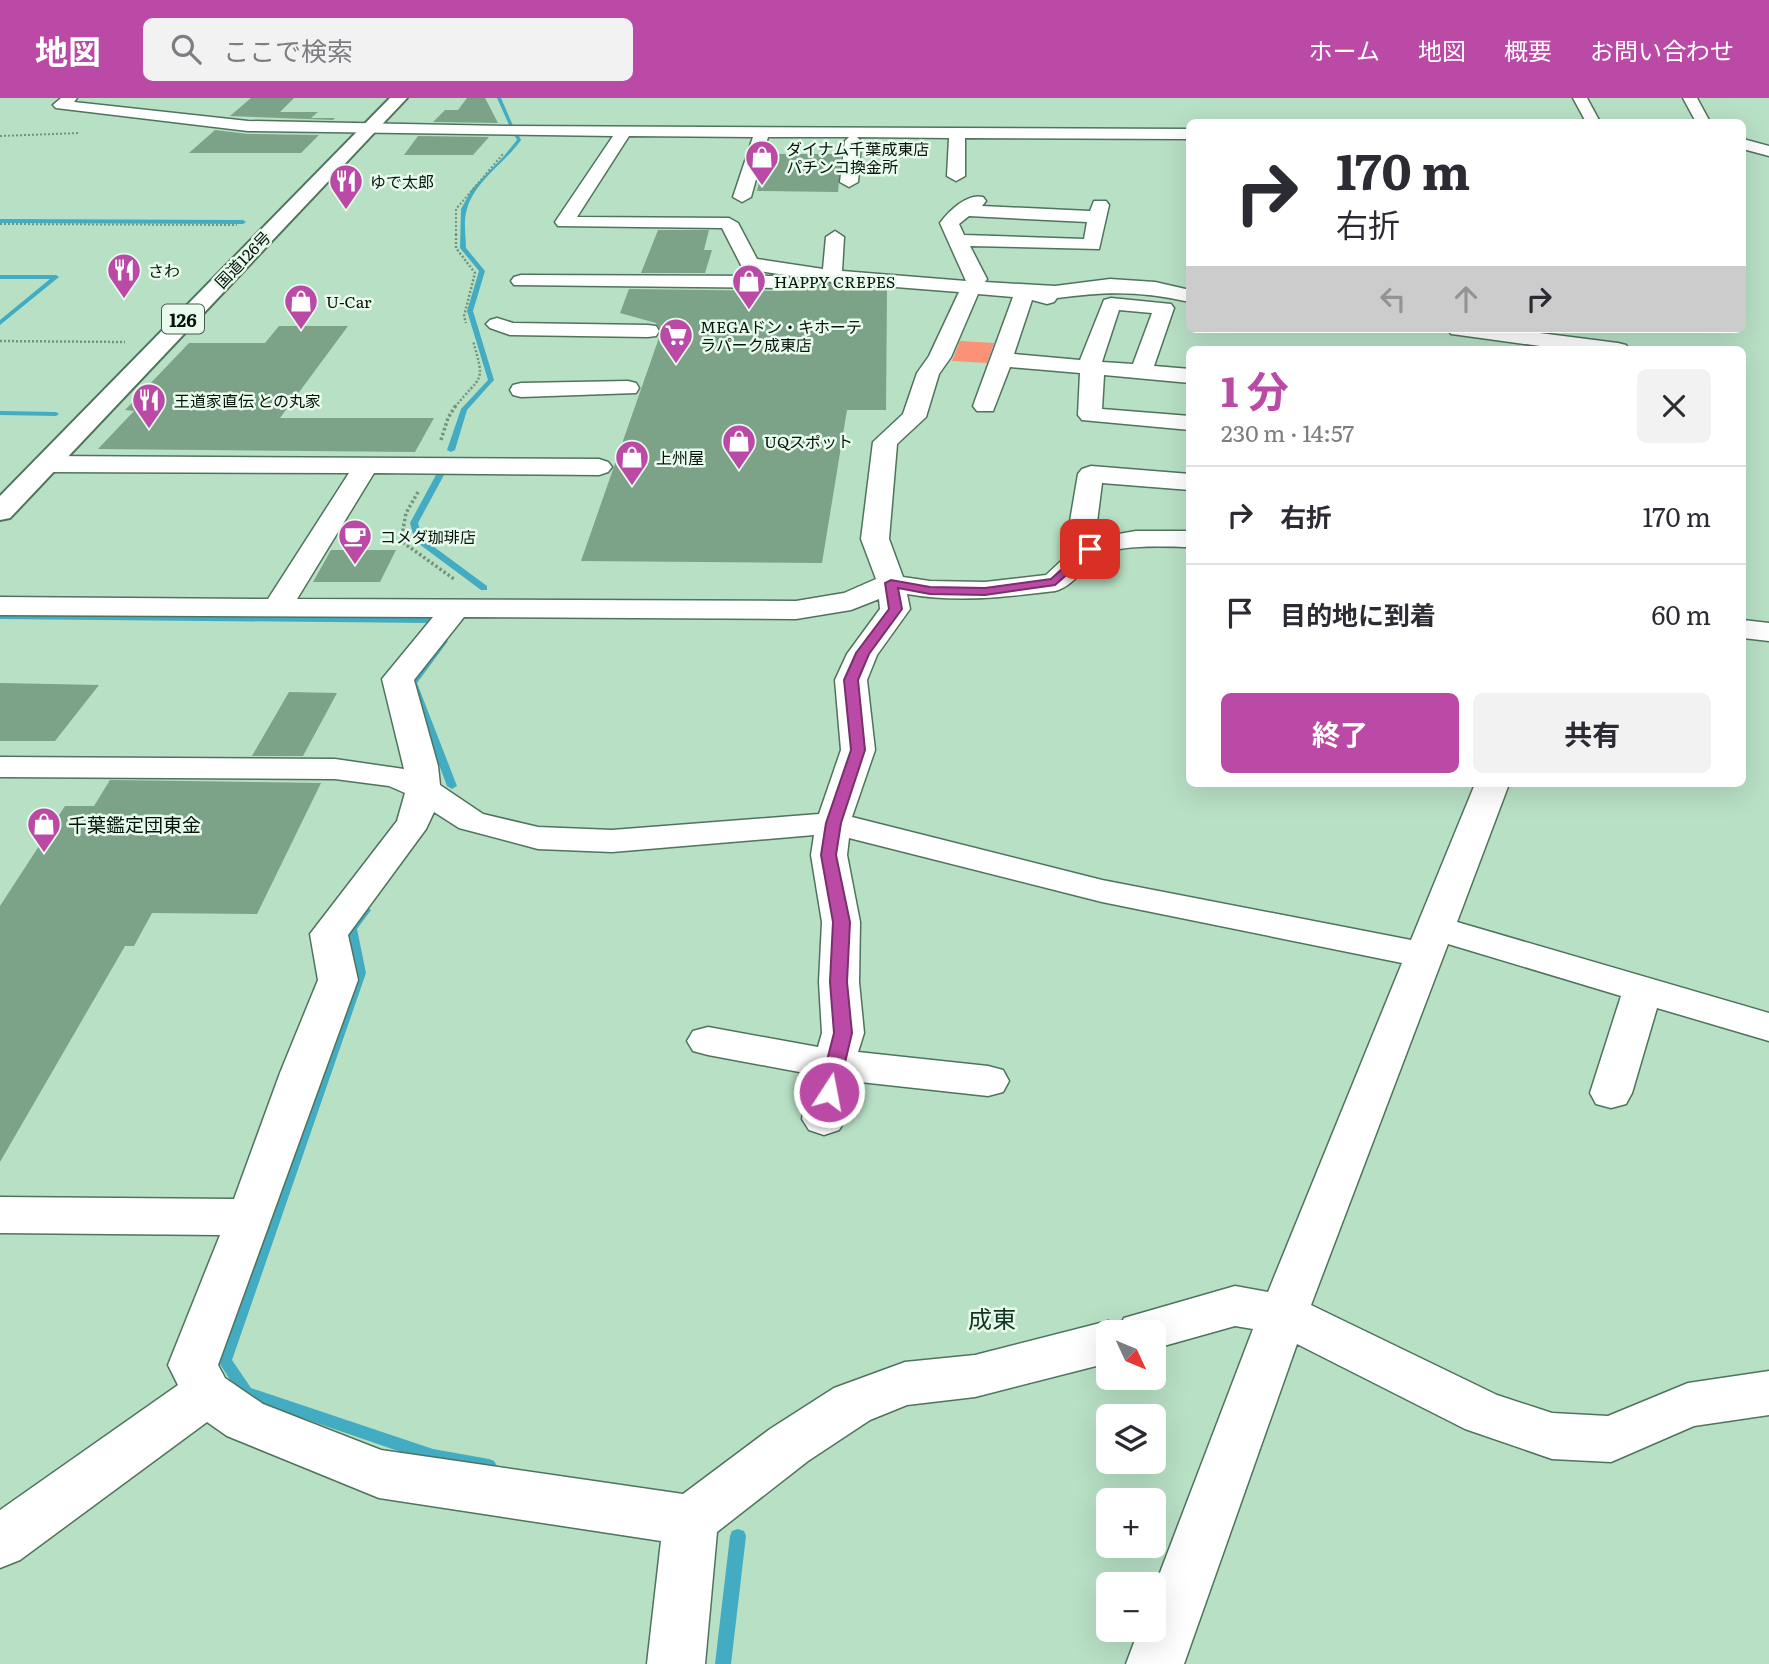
<!DOCTYPE html>
<html lang="ja">
<meta charset="utf-8">
<style>
body{margin:0;font-family:Literata,"Noto Sans JP",serif;background:#f2f2f3;color:#2b2b33;height:100vh;display:flex;flex-direction:column;font-size:26px;white-space:nowrap}
*{box-sizing:border-box;margin:0}
p{font-size:23px;color:#7c7c81}
.icon{flex:none;width:38px;height:38px;fill:none;stroke:currentColor;stroke-width:2;stroke-linecap:round;stroke-linejoin:round}
.map{position:relative;flex:1;overflow:hidden}
.sheet{position:absolute;left:1186px;top:248px;width:560px;height:441px;display:flex;flex-direction:column;background:#fff;border-radius:10px;box-shadow:0 7px 28px #0002}
.sheet>*{flex:none}
.guide{position:absolute;left:1186px;top:21px;width:560px;height:214px;border-radius:10px;box-shadow:0 7px 28px #0002;background:#fff;color:#2b2b33;overflow:hidden}
.needle{width:46px;rotate:134deg}
.controls{position:absolute;left:1096px;top:1222px;display:grid;gap:14px}
.controls a{display:grid;place-items:center;width:70px;height:70px;border-radius:10px;background:#fff;box-shadow:0 7px 28px #0002;font-size:35px}
.pin{position:absolute;display:grid;place-items:center;width:60px;height:60px;color:#fff;margin:-30px;border-radius:14px;box-shadow:0 4px 10px #0006}
.me{position:absolute;width:77px;margin:-38px;rotate:11deg;stroke-linejoin:round;filter:drop-shadow(0 0 5px #0008)}
.turn{display:flex;align-items:center;gap:24px;height:147px;padding:0 35px;font-size:32px}
.turn .icon{width:91px;height:91px;stroke-width:2.5}
.turn b{display:block;font-size:49px;line-height:60px}
.lanes{display:flex;align-items:center;height:66px;padding:0 35px;background:#0003;justify-content:center;gap:35px;direction:ltr}
.lanes .off{opacity:.35}
.round{display:grid;place-items:center;flex:none;width:74px;height:74px;border-radius:10px;background:#f2f2f3}
.headline{display:flex;align-items:center;justify-content:space-between;height:119px;padding:0 35px}
h1{font-size:42px;font-weight:700;line-height:52px;color:#ba4aa6}
.cta{display:flex;gap:14px;margin-top:auto;padding:14px 35px}
.cta a{flex:1;height:80px;border-radius:10px;background:#ba4aa6;color:#fff;font-size:28px;font-weight:700;line-height:80px;text-align:center}
.cta a+a{background:#f2f2f3;color:#2b2b33}
ul{padding:0;list-style:none}
li{display:flex;align-items:center;gap:21px;height:98px;padding:0 35px;border-top:2px solid #e1e1e2}
li div{flex:1}
li b{display:block;font-size:26px}
li em{font-style:normal}
header{display:flex;align-items:center;gap:42px;box-sizing:border-box;height:98px;padding:0 35px;background:#ba4aa6;color:#fff}
header strong{font-size:33px}
nav{display:flex;gap:38px;margin-inline-start:auto;font-size:24px}
.search{width:490px;height:63px;background:#f2f2f3;display:flex;align-items:center;gap:18px;box-sizing:border-box;padding:0 24px;border-radius:10px;color:#7c7c81;font-size:26px}
.map>svg:first-child{display:block}
</style>
<header>
<strong>地図</strong>
<div class="search"><svg class="icon" aria-label="search" viewBox="0 0 24 24"><circle cx="10" cy="10" r="6"/><path d="M15 15l6 6"/></svg>ここで検索</div>
<nav><a>ホーム</a><a>地図</a><a>概要</a><a>お問い合わせ</a></nav>
</header>
<div class="map">
<svg width="1769" height="1566" viewBox="0 0 1769 1566">
<rect width="100%" height="100%" fill="#b8e0c5"/>
<path fill="#fa9277" d="M 960,243 L 994,245 L 987,265 L 952,263 Z"/>
<g fill="none" stroke-linecap="round" stroke-linejoin="round">
<path fill="#43abc2" fill-rule="evenodd" d="M 497,0 L 501,0 L 514,30 L 510,29 Z
M 514,36 L 518,36 L 521,42 C 505,65 475,83 467,111 C 463,123 466,137 466,150 L 485,173 L 473,213 L 494,282 L 467,312 L 455,352 L 451,354 L 447,352 L 461,311 L 488,282 L 467,213 L 479,173 L 460,150 L 461,111 L 472,91 L 504,58 L 517,42 Z
M 0,121 L 243,122 L 246,124 L 243,126 L 0,125 Z
M 0,177 L 56,177 L 59,179 L 0,227 L 0,222 L 50,181 L 0,181 Z
M 0,313 L 56,314 L 59,316 L 56,318 L 0,317 Z
M 437,375 L 444,377 L 418,425 L 422,440 L 487,488 L 487,492 L 481,492 L 415,443 L 410,425 Z
M 0,515 L 431,519 L 435,522 L 431,525 L 0,521 Z
M 444,540 L 448,543 L 417,585 L 457,688 L 452,691 L 447,688 L 408,585 L 441,541 Z
M 366,809 L 371,812 L 357,831 L 366,875 L 232,1262 L 251,1290 L 433,1351 L 489,1361 L 494,1363 L 497,1368 L 494,1373 L 489,1375 L 433,1365 L 241,1299 L 218,1263 L 354,875 L 347,831 L 362,810 Z
M 738,1431 L 744,1433 L 746,1438 L 731,1566 L 715,1566 L 730,1438 L 732,1433 Z"/>
</g>
<path fill="#7ca288" d="M 251,0 L 294,0 L 280,14 L 318,14 L 311,20 L 335,20 L 333,22 L 230,18 Z
M 467,0 L 485,0 L 498,25 L 433,24 L 445,12 L 458,12 Z
M 215,32 L 248,36 L 319,37 L 301,55 L 189,55 Z
M 418,38 L 489,39 L 473,57 L 404,57 Z
M 766,56 L 841,56 L 838,94 L 757,93 Z
M 658,132 L 709,132 L 704,152 L 712,152 L 705,175 L 641,175 Z
M 793,181 L 887,191 L 886,312 L 847,312 L 822,465 L 581,463 L 661,234 L 656,225 L 620,215 L 629,191 L 782,193 L 791,190 L 795,184 Z
M 279,228 L 348,228 L 280,320 L 434,320 L 415,354 L 98,351 L 134,313 L 125,312 L 189,245 L 265,245 Z
M 331,452 L 396,452 L 380,484 L 313,484 Z
M 0,585 L 99,587 L 55,643 L 0,643 Z
M 289,594 L 337,595 L 303,658 L 252,658 Z
M 110,682 L 321,685 L 257,816 L 152,815 L 134,848 L 125,848 L 0,1064 L 0,808 L 65,708 L 94,708 Z"/>
<g fill="none" stroke-linecap="round" stroke-linejoin="round">
<g stroke="#4f735c" stroke-width="3">
<path id="minor" d="M 61,0 L 77,0 L 74,4 L 248,23 L 505,28 L 1190,31 L 1190,41 L 965,40 L 965,78 L 956,83 L 947,78 L 949,40 L 857,39 L 861,43 L 858,84 L 849,89 L 840,84 L 845,43 L 849,39 L 768,39 L 751,99 L 742,104 L 733,99 L 753,39 L 629,38 L 577,119 L 729,120 L 738,125 L 757,161 L 823,171 L 826,139 L 835,133 L 844,139 L 842,173 L 966,183 L 940,125 C 949,113 967,95 983,99 L 986,103 L 982,108 L 1090,113 L 1094,103 L 1106,103 L 1109,107 L 1099,151 L 970,148 L 987,181 L 985,184 L 1055,188 L 1110,181 L 1155,184 L 1190,192 L 1190,204 C 1140,193 1108,193 1057,200 L 1054,204 L 1047,206 L 1032,202 L 1014,256 L 1080,262 L 1104,202 L 1111,200 L 1171,206 L 1174,210 L 1154,268 L 1190,271 L 1190,285 L 1104,277 L 1102,311 L 1190,318 L 1190,332 L 1082,322 L 1078,317 L 1080,275 L 1010,269 L 993,313 L 977,313 L 973,308 L 1013,199 L 978,196 L 951,259 L 939,276 L 926,319 L 897,346 L 889,441 L 903,479 L 930,483 L 985,484 L 1046,477 L 1075,450 L 1067,441 L 1078,376 L 1082,371 L 1091,368 L 1190,376 L 1190,392 L 1102,385 L 1095,440 L 1136,433 L 1190,433 L 1190,449 C 1166,449 1117,445 1098,459 C 1082,470 1074,488 1055,493 C 1005,499 957,505 907,496 L 910,511 L 877,557 L 867,582 L 875,652 L 852,719 L 1102,782 L 1411,842 L 1475,686 L 1509,686 L 1457,824 L 1769,915 L 1769,943 L 1657,910 L 1632,995 L 1626,1006 L 1611,1010 L 1596,1006 L 1590,995 L 1621,898 L 1448,846 L 1311,1207 L 1497,1297 L 1552,1315 L 1608,1318 L 1688,1285 L 1769,1273 L 1769,1317 L 1694,1328 L 1611,1364 L 1552,1361 L 1465,1331 L 1297,1246 L 1184,1566 L 1126,1566 L 1139,1531 L 1153,1531 L 1153,1493 L 1253,1231 L 1235,1228 L 1153,1251 L 1153,1234 L 1108,1234 L 1108,1265 L 975,1299 L 907,1307 L 870,1322 L 808,1363 L 717,1434 L 705,1566 L 647,1566 L 661,1443 L 379,1400 L 227,1338 L 207,1324 L 20,1462 L 0,1470 L 0,1412 L 178,1287 L 168,1267 L 220,1137 L 0,1135 L 0,1099 L 234,1101 L 280,975 L 318,882 L 310,836 L 397,723 L 405,695 L 389,688 L 335,681 L 0,679 L 0,659 L 335,661 L 404,671 L 382,581 L 433,519 L 0,517 L 0,499 L 268,501 L 349,375 L 45,374 L 36,371 L 32,366 L 36,361 L 45,358 L 599,361 L 608,364 L 612,369 L 608,374 L 599,377 L 374,375 L 297,501 L 796,503 L 844,495 L 876,481 L 861,441 L 873,344 L 903,316 L 917,275 L 929,258 L 959,194 L 832,184 L 752,172 L 742,169 L 722,130 L 558,128 L 555,124 L 613,38 L 248,33 L 56,10 L 53,7 ZM 969,118 L 1087,124 L 1084,141 L 964,137 L 959,126 ZM 1119,212 L 1152,215 L 1133,266 L 1102,264 ZM 879,501 L 880,511 L 847,556 L 835,582 L 841,652 L 819,716 L 612,732 L 538,729 L 483,716 L 440,687 L 438,668 L 414,582 L 464,519 L 796,521 L 851,512 ZM 434,714 L 459,730 L 538,751 L 612,754 L 814,737 L 811,757 L 822,824 L 819,884 L 822,935 L 818,949 L 708,929 L 693,933 L 687,943 L 693,953 L 708,957 L 810,976 L 802,1021 L 809,1032 L 824,1037 L 839,1032 L 846,1021 L 851,983 L 988,998 L 1003,994 L 1009,983 L 1003,972 L 988,968 L 858,954 L 864,935 L 859,884 L 860,824 L 847,757 L 849,740 L 1102,804 L 1402,865 L 1268,1194 L 1235,1188 L 1124,1220 L 1120,1227 L 1108,1223 L 975,1257 L 905,1264 L 834,1290 L 770,1331 L 683,1396 L 381,1352 L 263,1306 L 225,1280 L 218,1267 L 358,882 L 348,837 L 426,731 Z
M 1573,0 L 1587,0 L 1600,24 L 1586,24 Z
M 1683,0 L 1697,0 L 1710,24 L 1696,24 Z
M 1743,41 L 1769,48 L 1769,58 L 1743,51 Z
M 521,177 L 782,178 L 789,180 L 792,184 L 789,188 L 782,190 L 514,187 L 511,183 L 514,179 Z
M 497,220 L 513,225 L 648,227 L 656,228 L 659,233 L 656,238 L 648,239 L 510,237 L 490,230 L 486,226 L 490,222 Z
M 1448,231 L 1508,231 L 1618,245 L 1626,247 L 1629,252 L 1569,252 L 1459,237 L 1451,236 Z
M 628,283 L 636,285 L 639,290 L 636,295 L 521,299 L 513,297 L 510,292 L 513,287 L 521,285 Z
M 1743,522 L 1769,525 L 1769,543 L 1743,540 Z"/>
</g>
<g stroke="#4f735c" stroke-width="4">
<path id="highway" d="M 390,0 L 407,0 L 10,420 L 0,422 L 0,398 Z"/>
</g>
<path stroke="#74927e" stroke-width="2" stroke-dasharray="2 2" stroke-linecap="butt" d="M 0,38 L 80,35
M 0,126 L 237,127
M 456,137 L 456,111 L 503,56"/>
<path stroke="#74927e" stroke-width="2.5" stroke-dasharray="2 2" stroke-linecap="butt" d="M 456,136 L 456,150 L 475,175 L 464,218 L 466,225
M 0,243 L 125,244
M 455,309 C 481,276 486,287 473,243"/>
<path stroke="#74927e" stroke-width="3.5" stroke-dasharray="2.5 2.5" stroke-linecap="butt" d="M 441,342 L 448,320 L 456,307
M 418,394 L 406,415 L 401,443 L 454,481"/>
<use href="#minor" fill="#fff" fill-rule="evenodd"/>
<use href="#highway" fill="#fff" fill-rule="evenodd"/>
</g>
<path fill="#ba4aa6" stroke="#79306c" stroke-width="2" d="M 1086,449 L 1096,451 L 1055,487 L 985,497 L 930,496 L 898,490 L 902,511 L 869,556 L 858,582 L 865,652 L 841,725 L 836,757 L 850,824 L 847,884 L 852,935 L 838,994 L 835,998 L 822,998 L 819,994 L 834,935 L 830,884 L 833,824 L 821,757 L 826,725 L 851,652 L 844,582 L 856,555 L 889,511 L 885,485 L 891,482 L 930,489 L 985,490 L 1051,481 Z"/>
<defs>
<g id="shop-pin" transform="scale(1.75)"><path d="M0 17L-7.5 6A9.5 9.5 0 1 1 7.5 6Z" fill="#ba4aa6" stroke="#e8fbed"/><path d="M-5-2.5h2.3a2.7 3.5 0 0 1 5.4 0H5L5.5 6h-11ZM-1.5-2.5h3a1.5 2.3 0 0 0-3 0Z" fill="#fff"/></g>
<g id="restaurant-pin" transform="scale(1.75)"><path d="M0 17L-7.5 6A9.5 9.5 0 1 1 7.5 6Z" fill="#ba4aa6" stroke="#e8fbed"/><path d="M-5-6h1v4h1v-4h1v4h1v-4h1v5L-1.5 .5V6h-2V.5L-5-1ZM5-6V6H3V1.5H1.5Q1.5-4 5-6Z" fill="#fff"/></g>
<g id="supermarket-pin" transform="scale(1.75)"><path d="M0 17L-7.5 6A9.5 9.5 0 1 1 7.5 6Z" fill="#ba4aa6" stroke="#e8fbed"/><path d="M-6-5.5h2.5l.6 2H6L4.5 2H-2.5L-4.4-4H-6ZM-1.5 3.2a1.3 1.3 0 1 0 .1 0ZM3 3.2a1.3 1.3 0 1 0 .1 0Z" fill="#fff"/></g>
<g id="cafe-pin" transform="scale(1.75)"><path d="M0 17L-7.5 6A9.5 9.5 0 1 1 7.5 6Z" fill="#ba4aa6" stroke="#e8fbed"/><path d="M-5.5-4.5H6V0H3Q3 3.5 0 3.5H-2.5Q-5.5 3.5-5.5 0ZM3-3.2v2h1.7v-2ZM-6 4.5H4V6H-6Z" fill="#fff"/></g>
</defs>
<g fill-rule="evenodd">
<use href="#shop-pin" x="762" y="59"/>
<use href="#restaurant-pin" x="346" y="83"/>
<use href="#restaurant-pin" x="124" y="172"/>
<use href="#shop-pin" x="749" y="183"/>
<use href="#shop-pin" x="301" y="203"/>
<use href="#supermarket-pin" x="676" y="237"/>
<use href="#restaurant-pin" x="149" y="302"/>
<use href="#shop-pin" x="739" y="343"/>
<use href="#shop-pin" x="632" y="359"/>
<use href="#cafe-pin" x="355" y="438"/>
<use href="#shop-pin" x="44" y="726"/>
</g>
<g text-anchor="middle" dominant-baseline="central" stroke-width="5" stroke-linejoin="round" paint-order="stroke">
<g font-size="16" fill="#06140b" stroke="#e8fbed" text-anchor="start">
<text x="786" y="50">ダイナム千葉成東店<tspan x="786" dy="18">パチンコ換金所</tspan></text>
<text x="370" y="83">ゆで太郎</text>
<text x="148" y="172">さわ</text>
<text x="774" y="183">HAPPY CREPES</text>
<text x="326" y="203">U-Car</text>
<text x="700" y="228">MEGAドン・キホーテ<tspan x="700" dy="18">ラパーク成東店</tspan></text>
<text x="174" y="302">王道家直伝 との丸家</text>
<text x="764" y="343">UQスポット</text>
<text x="656" y="359">上州屋</text>
<text x="380" y="438">コメダ珈琲店</text>
</g>
<g font-size="16" fill="#06140b" stroke="#e8fbed">
<text transform="translate(242 161) rotate(-46)">国道126号</text>
</g>
<rect fill="#e8fbed" stroke="#4a594f" stroke-width="2" x="162" y="206.5" width="42" height="29" rx="5"/>
<g font-size="18" font-weight="bold" fill="#06140b">
<text x="183" y="221">126</text>
</g>
<g font-size="19" fill="#06140b" stroke="#e8fbed" text-anchor="start">
<text x="68" y="726">千葉鑑定団東金</text>
</g>
<g font-size="24" fill="#133622" stroke="#e8fbed">
<text x="992" y="1219">成東</text>
</g>
</g>
</svg>
<div class="controls">
<a><svg class="needle" viewBox="-14 -14 28 28"><path d="M0-13l5 13h-10z" fill="#e53935"/><path d="M0 13l5-13h-10z" fill="#7c7c81"/></svg></a>
<a><svg class="icon" aria-label="layers" viewBox="0 0 24 24"><path d="M12 4l9 5-9 5-9-5zM3 14l9 5 9-5"/></svg></a>
<a>+</a>
<a>−</a>
</div>
<div class="pin" style="left:1090px;top:451px;background:#d93025"><svg class="icon" aria-label="arrive" viewBox="0 0 24 24"><path d="M6 21V4h12l-3 4 3 4H6"/></svg></div>
<svg class="me" style="left:829px;top:994px" viewBox="-20 -20 40 40"><circle r="17" fill="#ba4aa6" stroke="#fff" stroke-width="3"/><path d="M0-11L8 9 0 5-8 9z" fill="#fff"/></svg>
<div class="guide">
<div class="turn"><svg class="icon" aria-label="right" viewBox="0 0 24 24"><path d="M7 20v-9h11M14 6l5 5-5 5"/></svg><div><b>170 m</b>右折</div></div>
<div class="lanes"><svg class="icon off" aria-label="left" viewBox="0 0 24 24"><path d="M17 20v-9H6M10 6l-5 5 5 5"/></svg><svg class="icon off" aria-label="ahead" viewBox="0 0 24 24"><path d="M12 20V5M6 11l6-6 6 6"/></svg><svg class="icon" aria-label="right" viewBox="0 0 24 24"><path d="M7 20v-9h11M14 6l5 5-5 5"/></svg></div>
</div>
<section class="sheet">
<div class="headline"><div><h1>1 分</h1><p>230 m · 14:57</p></div><a class="round"><svg class="icon" aria-label="close" viewBox="0 0 24 24"><path d="M6 6l12 12M18 6L6 18"/></svg></a></div>
<ul>
<li><svg class="icon" aria-label="right" viewBox="0 0 24 24"><path d="M7 20v-9h11M14 6l5 5-5 5"/></svg><div><b>右折</b></div><em>170 m</em></li>
<li><svg class="icon" aria-label="arrive" viewBox="0 0 24 24"><path d="M6 21V4h12l-3 4 3 4H6"/></svg><div><b>目的地に到着</b></div><em>60 m</em></li>
</ul>
<div class="cta"><a>終了</a><a>共有</a></div>
</section>
</div>
